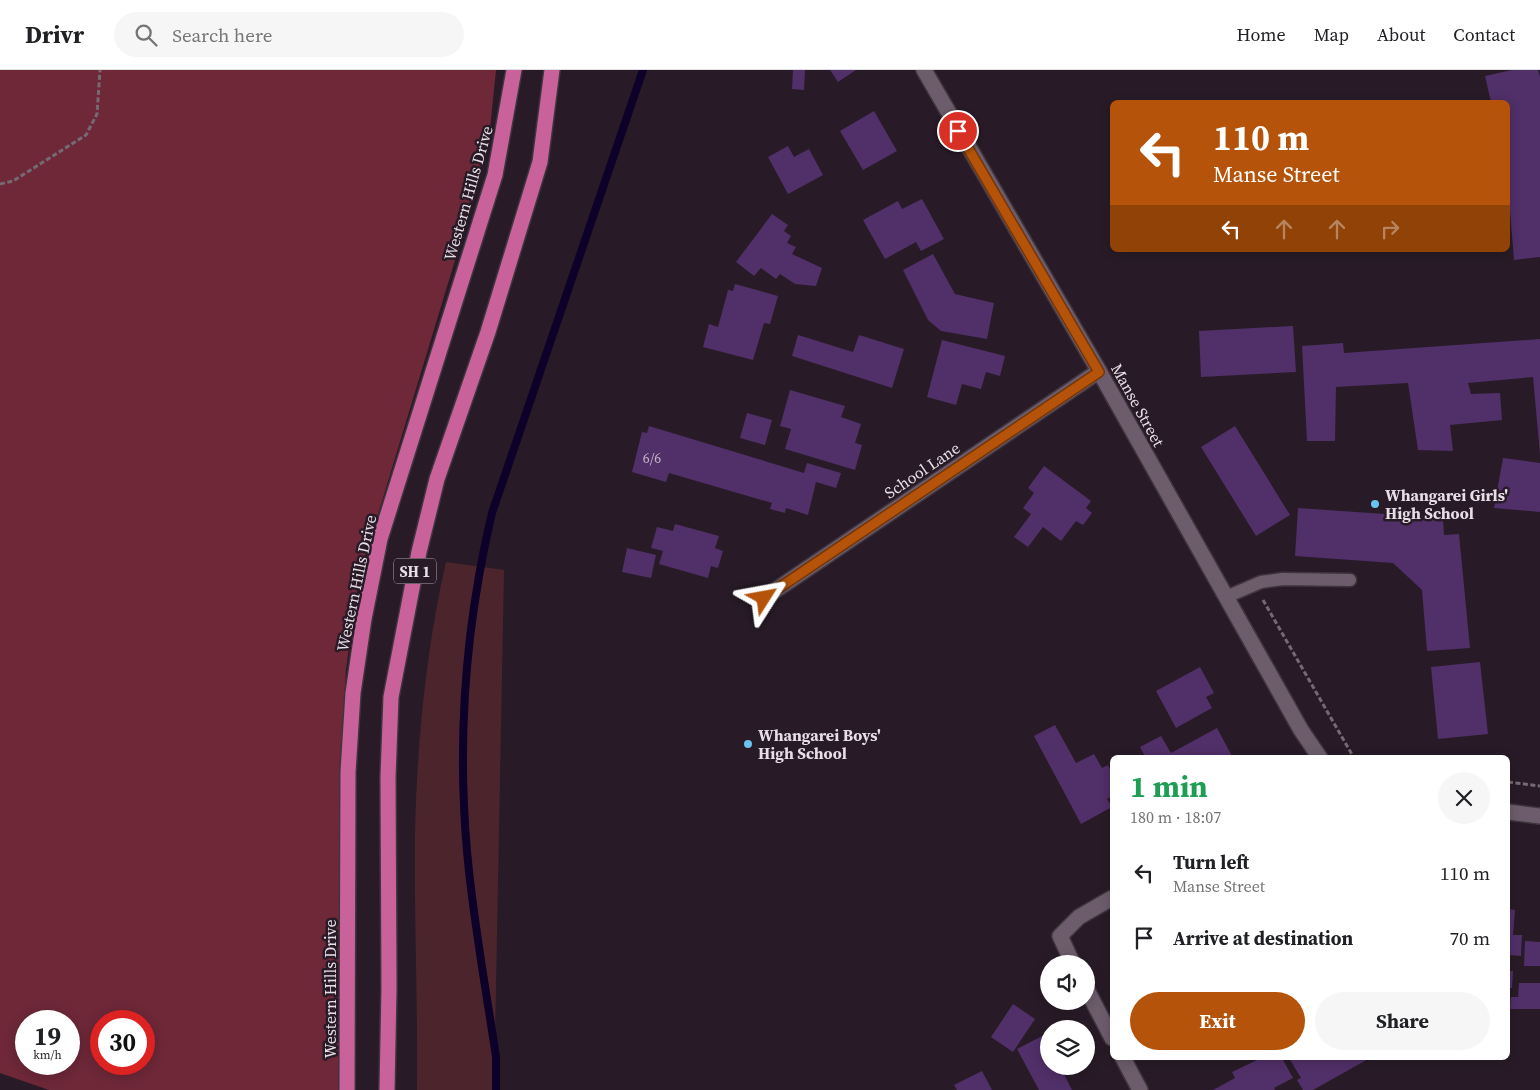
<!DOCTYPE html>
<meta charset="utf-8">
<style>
body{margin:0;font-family:"Source Serif 4",serif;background:#f6f6f6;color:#202124;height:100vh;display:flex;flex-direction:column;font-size:19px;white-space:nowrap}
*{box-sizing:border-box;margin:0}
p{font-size:16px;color:#757577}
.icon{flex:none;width:28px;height:28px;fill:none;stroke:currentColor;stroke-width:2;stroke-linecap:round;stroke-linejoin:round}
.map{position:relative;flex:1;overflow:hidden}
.panel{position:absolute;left:1110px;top:685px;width:400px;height:305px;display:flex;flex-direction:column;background:#fff;border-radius:8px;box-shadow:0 2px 12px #0003}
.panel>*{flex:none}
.guide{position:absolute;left:1110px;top:30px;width:400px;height:152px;border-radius:8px;box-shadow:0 2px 12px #0003;background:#b45309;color:#fff;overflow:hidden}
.tools{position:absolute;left:1040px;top:885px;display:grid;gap:10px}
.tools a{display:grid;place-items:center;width:55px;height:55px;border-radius:50%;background:#fff;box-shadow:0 2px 12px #0003;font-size:25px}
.speed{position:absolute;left:15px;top:940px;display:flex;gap:10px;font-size:25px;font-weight:700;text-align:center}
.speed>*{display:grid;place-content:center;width:65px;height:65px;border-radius:50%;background:#fff;box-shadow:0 2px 12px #0003;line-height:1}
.speed small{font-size:12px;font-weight:400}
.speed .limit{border:8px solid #d22;background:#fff;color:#111}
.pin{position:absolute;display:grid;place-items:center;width:42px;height:42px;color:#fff;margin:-21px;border:2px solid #fff;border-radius:50%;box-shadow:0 1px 5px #0007}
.me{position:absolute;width:55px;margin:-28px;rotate:56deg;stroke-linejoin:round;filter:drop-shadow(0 0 4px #0008)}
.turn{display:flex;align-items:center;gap:18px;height:105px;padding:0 20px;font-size:22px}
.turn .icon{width:65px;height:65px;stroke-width:2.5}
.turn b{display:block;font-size:35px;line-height:42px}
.lanes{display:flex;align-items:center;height:48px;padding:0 20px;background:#0003;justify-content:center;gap:25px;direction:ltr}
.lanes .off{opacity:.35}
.round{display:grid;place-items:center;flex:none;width:52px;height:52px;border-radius:26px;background:#f6f6f6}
.headline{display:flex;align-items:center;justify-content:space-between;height:85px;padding:0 20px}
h1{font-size:30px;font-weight:700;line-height:38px;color:#1e9e55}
.primary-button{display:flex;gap:10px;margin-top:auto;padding:10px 20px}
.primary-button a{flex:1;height:58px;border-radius:30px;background:#b45309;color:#fff;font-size:20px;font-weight:700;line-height:58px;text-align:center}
.primary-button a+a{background:#f6f6f6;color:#202124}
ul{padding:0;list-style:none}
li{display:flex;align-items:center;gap:15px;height:65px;padding:0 20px}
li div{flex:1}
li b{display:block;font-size:19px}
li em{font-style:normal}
header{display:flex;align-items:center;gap:30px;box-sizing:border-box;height:70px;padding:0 25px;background:#fff;border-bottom:1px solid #e0e0e0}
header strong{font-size:24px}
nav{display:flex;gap:28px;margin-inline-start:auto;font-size:18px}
.search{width:350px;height:45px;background:#f6f6f6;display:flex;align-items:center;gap:12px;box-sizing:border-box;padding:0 18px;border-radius:28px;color:#757577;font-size:19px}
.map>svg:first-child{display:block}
</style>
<header>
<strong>Drivr</strong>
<div class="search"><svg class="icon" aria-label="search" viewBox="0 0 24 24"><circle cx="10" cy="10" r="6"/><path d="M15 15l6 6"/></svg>Search here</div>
<nav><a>Home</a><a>Map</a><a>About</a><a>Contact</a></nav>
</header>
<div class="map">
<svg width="1540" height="1020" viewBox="0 0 1540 1020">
<rect width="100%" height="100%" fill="#281b27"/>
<path fill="#4c242c" d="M 446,492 L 504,500 L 494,1020 L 417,1020 C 418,934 414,848 415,763 C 417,673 426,580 446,492 Z"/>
<path fill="#6e2838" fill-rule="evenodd" d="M 0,0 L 496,0 L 490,59 L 476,121 L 359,507 L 346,599 L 340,703 L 342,899 L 338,1020 L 49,1020 L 0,1003 ZM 26,951 L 69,951 L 69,994 L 26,994 ZM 101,951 L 144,951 L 144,994 L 101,994 Z"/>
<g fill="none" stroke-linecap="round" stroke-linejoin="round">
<path stroke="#0d012a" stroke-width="8" d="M 496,1020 L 496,987 C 486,919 473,850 467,781 C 457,668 466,553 492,443 L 643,0"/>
</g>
<path fill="#512f68" d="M 793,0 L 805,0 L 804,20 L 792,19 Z
M 830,0 L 856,0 L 838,12 Z
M 1512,0 L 1538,0 L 1540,7 L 1540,187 L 1514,190 L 1508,116 L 1508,32 L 1491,32 L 1485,6 Z
M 874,41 L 897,81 L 863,100 L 840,61 Z
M 788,76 L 794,87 L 809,79 L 823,105 L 788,124 L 768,87 Z
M 922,129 L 944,169 L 921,181 L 916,172 L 885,189 L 863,150 L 898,131 L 902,139 Z
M 772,144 L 788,155 L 784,161 L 791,166 L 787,173 L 796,177 L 792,184 L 822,198 L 816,216 L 795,214 L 780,204 L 776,209 L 761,198 L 754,206 L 736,192 Z
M 933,184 L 955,224 L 994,233 L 987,269 L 941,261 L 928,250 L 903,200 Z
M 735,214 L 778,226 L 770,254 L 764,253 L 753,290 L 703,277 L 709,254 L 718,257 L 728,220 L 733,221 Z
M 1293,256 L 1296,302 L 1201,307 L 1199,261 Z
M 798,265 L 853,282 L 859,265 L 904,279 L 892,318 L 792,286 Z
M 1540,269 L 1540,384 L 1533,307 L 1468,313 L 1471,324 L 1500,323 L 1502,350 L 1450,355 L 1453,381 L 1418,380 L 1408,313 L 1336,317 L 1335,371 L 1307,371 L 1302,276 L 1343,273 L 1344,283 Z
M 942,270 L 1005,286 L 1000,306 L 986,302 L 981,319 L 962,314 L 956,335 L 927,327 Z
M 790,320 L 845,336 L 841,347 L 861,354 L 855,373 L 862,375 L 855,400 L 785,379 L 791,359 L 780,356 Z
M 747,343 L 772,350 L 765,375 L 740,368 Z
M 649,356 L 804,403 L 807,393 L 841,403 L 836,418 L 816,412 L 808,445 L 786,438 L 785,443 L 770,439 L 772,433 L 669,403 L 666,412 L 632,402 L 642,362 L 647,363 Z
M 1235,356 L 1290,445 L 1256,466 L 1201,377 Z
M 1503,388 L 1540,393 L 1540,442 L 1494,438 Z
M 1044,396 L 1091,431 L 1086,438 L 1092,443 L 1083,455 L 1076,451 L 1061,471 L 1043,457 L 1028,477 L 1014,467 L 1031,444 L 1023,438 L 1034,423 L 1028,418 Z
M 1298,438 L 1443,448 L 1444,465 L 1459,464 L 1470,578 L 1427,581 L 1422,520 L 1393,493 L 1295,486 Z
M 675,454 L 719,466 L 715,478 L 723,481 L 718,498 L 711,496 L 708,508 L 659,494 L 663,481 L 651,478 L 657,457 L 673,461 Z
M 627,478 L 656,485 L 651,508 L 622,502 Z
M 1480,592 L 1488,664 L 1438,669 L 1431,597 Z
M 1200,597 L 1214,623 L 1206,627 L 1212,638 L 1176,658 L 1156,621 Z
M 1055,655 L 1076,693 L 1094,684 L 1102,698 L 1108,695 L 1112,704 L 1112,726 L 1107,729 L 1112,737 L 1081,754 L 1034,666 Z
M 1217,658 L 1233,688 L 1146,688 L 1140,677 L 1161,666 L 1171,683 Z
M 1508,839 L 1515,840 L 1513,865 L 1522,865 L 1521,886 L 1508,885 Z
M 1525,871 L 1540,872 L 1540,896 L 1524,896 Z
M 1508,901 L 1513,901 L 1512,918 L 1508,918 Z
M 1519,913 L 1540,913 L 1540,939 L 1510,939 L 1511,927 L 1518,927 Z
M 1013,934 L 1035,949 L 1013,982 L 991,967 Z
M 1044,965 L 1049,975 L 1049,996 L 1060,996 L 1072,1020 L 1039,1020 L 1017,979 Z
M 1261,988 L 1282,988 L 1293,1008 L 1274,1018 L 1275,1020 L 1213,1020 L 1235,1008 L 1232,1002 Z
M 1289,988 L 1370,988 L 1313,1020 L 1303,1020 L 1297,1010 L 1301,1008 Z
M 982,1001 L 992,1020 L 957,1020 L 954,1015 Z"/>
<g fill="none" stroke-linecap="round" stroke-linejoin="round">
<g stroke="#40353f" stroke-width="15">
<path id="service" d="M 1226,527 L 1261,512 L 1283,509 L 1350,510"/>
</g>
<g stroke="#40353f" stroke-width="18">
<path id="minor" d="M 764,528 L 1099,301
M 1073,894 L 1060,866 L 1079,847 L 1112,828
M 1086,918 L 1112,968
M 1123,988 L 1140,1020"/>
</g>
<g stroke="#40353f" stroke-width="18">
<path id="tertiary" d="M 924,0 L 1099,301 L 1301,660 L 1320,688
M 1508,742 L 1540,746"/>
</g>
<g stroke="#40353f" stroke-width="18">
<path id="trunk" d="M 347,1020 L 348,702 L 353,623 L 364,549 L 380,469 L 495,105 L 514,0
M 387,1020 L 389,918 L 388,707 L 391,627 L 419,482 L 437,409 L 488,262 L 540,92 L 552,0"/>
</g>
<path stroke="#756a74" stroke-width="3" stroke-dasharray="5 2.5" stroke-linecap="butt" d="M 0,114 L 13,111 L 86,65 L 97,44 L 100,0
M 1263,530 L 1354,688
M 1508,712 L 1540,716"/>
<use href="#service" stroke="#6d5d6c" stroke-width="12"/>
<use href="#minor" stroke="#6d5d6c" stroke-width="15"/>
<use href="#tertiary" stroke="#6d5d6c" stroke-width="15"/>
<use href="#trunk" stroke="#c9629a" stroke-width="15"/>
</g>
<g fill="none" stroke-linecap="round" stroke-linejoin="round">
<g stroke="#753606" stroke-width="12">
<path id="route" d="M 764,528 L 1099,302 L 958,61"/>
</g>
<use href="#route" stroke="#b45309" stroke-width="9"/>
</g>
<g fill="#66c4ef" stroke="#281b27" stroke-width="2">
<circle cx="1375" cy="434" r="5"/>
<circle cx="748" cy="674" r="5"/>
</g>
<g text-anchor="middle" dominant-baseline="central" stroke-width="5" stroke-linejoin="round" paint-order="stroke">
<g font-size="14" fill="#c2b2c6">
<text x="652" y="388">6/6</text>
</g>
<rect fill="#281b27" stroke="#aea4ad" stroke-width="1" x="394" y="488.5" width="42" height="25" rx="4"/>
<g font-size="15" font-weight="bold" fill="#e7dee6">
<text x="415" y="501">SH 1</text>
</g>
<g font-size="16" fill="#e7dee6" stroke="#281b27">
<text transform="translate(468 123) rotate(-74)">Western Hills Drive</text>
<text transform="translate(1138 335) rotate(61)">Manse Street</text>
<text transform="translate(922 400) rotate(-34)">School Lane</text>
<text transform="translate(356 513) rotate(-78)">Western Hills Drive</text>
<text transform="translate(330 919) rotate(-90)">Western Hills Drive</text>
</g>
<g font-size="16" font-weight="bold" fill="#e7dee6" stroke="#281b27" text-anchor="start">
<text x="1385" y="425">Whangarei Girls'<tspan x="1385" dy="18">High School</tspan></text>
<text x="758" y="665">Whangarei Boys'<tspan x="758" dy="18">High School</tspan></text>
</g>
</g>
</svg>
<div class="tools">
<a><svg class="icon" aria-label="sound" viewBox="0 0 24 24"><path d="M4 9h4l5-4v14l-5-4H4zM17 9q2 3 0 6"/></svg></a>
<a><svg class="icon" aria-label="layers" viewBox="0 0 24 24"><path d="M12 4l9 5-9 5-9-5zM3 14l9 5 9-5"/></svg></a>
</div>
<div class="speed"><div>19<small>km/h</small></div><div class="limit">30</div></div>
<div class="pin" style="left:958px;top:61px;background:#d93025"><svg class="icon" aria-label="arrive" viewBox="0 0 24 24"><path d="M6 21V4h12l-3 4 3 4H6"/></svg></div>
<svg class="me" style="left:764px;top:528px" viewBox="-20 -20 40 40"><path d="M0-17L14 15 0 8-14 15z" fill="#b45309" stroke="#fff" stroke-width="4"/></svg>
<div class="guide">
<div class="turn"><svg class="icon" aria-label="left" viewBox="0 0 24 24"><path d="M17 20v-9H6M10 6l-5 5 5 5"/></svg><div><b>110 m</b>Manse Street</div></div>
<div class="lanes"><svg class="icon" aria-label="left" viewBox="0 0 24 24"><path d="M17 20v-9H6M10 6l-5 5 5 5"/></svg><svg class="icon off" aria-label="ahead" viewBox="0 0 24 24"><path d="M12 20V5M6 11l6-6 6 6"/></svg><svg class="icon off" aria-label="ahead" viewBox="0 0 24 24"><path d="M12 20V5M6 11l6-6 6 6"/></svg><svg class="icon off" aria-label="right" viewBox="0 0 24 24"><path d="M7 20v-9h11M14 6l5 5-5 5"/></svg></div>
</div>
<section class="panel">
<div class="headline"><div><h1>1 min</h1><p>180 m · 18:07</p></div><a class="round"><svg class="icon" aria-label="close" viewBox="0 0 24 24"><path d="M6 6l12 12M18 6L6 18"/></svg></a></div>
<ul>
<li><svg class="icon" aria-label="left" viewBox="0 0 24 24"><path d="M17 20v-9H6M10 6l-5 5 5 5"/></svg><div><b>Turn left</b><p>Manse Street</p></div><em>110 m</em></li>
<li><svg class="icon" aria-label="arrive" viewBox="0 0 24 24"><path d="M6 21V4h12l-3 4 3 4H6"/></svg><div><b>Arrive at destination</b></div><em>70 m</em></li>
</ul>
<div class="primary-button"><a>Exit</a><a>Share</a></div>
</section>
</div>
